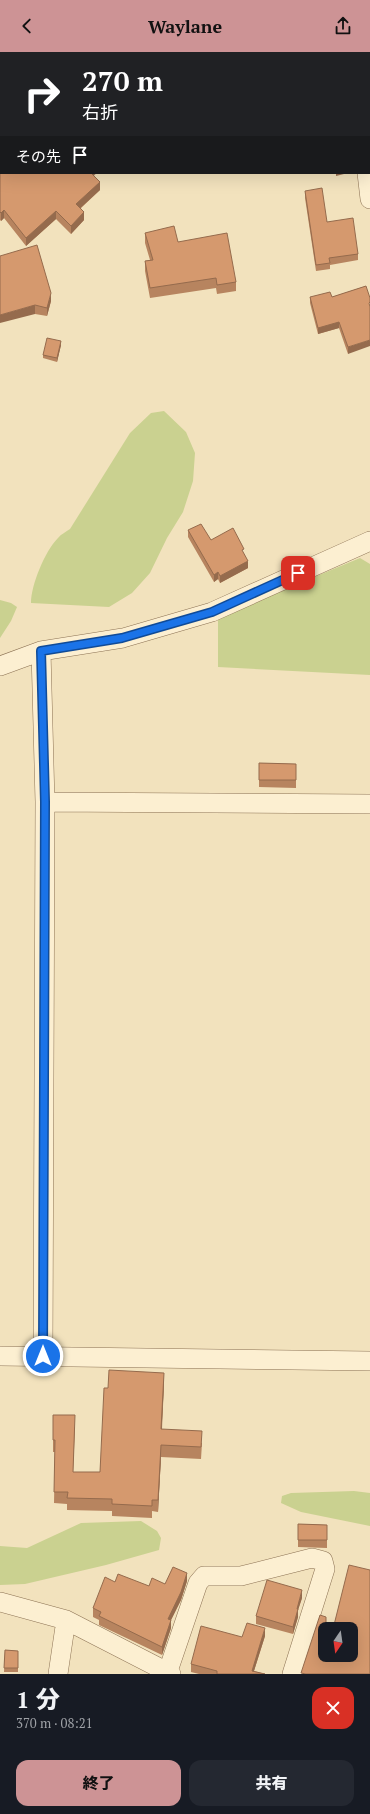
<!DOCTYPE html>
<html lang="ja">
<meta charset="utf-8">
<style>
body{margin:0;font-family:"PT Serif","Noto Sans JP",serif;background:#242831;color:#f1f3f6;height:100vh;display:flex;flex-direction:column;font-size:15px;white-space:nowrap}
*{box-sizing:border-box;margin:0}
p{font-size:13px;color:#9ea1a6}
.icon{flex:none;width:22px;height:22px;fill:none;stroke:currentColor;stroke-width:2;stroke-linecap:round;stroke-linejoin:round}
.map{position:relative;height:1622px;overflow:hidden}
.drawer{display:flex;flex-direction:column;background:#171b24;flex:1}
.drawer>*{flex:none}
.hud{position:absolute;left:0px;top:0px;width:370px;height:122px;box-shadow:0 4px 16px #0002;background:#202124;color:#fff;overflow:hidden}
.needle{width:26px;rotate:193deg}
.controls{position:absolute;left:318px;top:1570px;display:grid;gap:8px}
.controls a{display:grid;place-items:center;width:40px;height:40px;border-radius:8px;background:#171b24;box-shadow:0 4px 16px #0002;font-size:20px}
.pin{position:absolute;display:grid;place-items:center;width:34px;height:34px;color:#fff;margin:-17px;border-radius:8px;box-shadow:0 2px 6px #0006}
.me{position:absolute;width:44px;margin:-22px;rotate:0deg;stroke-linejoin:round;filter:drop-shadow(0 0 3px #0008)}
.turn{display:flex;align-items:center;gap:14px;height:84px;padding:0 16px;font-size:18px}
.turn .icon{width:52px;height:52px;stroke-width:2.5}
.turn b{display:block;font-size:28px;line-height:34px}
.then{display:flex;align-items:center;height:38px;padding:0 16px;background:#0003;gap:8px;font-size:15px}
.round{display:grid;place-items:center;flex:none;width:42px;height:42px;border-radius:12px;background:#242831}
.overview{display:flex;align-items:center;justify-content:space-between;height:68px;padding:0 16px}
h1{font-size:24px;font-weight:800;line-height:30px}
.button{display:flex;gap:8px;margin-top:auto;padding:8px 16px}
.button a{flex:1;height:46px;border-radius:12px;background:#cd9395;color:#111;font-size:16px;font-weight:800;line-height:46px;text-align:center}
.button a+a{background:#242831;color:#f1f3f6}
header{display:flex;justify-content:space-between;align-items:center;height:52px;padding:0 16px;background:#cd9395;color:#111;font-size:18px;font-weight:800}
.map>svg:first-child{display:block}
</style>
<header><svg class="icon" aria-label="back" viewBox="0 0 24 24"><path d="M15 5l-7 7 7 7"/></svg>Waylane<svg class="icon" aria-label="share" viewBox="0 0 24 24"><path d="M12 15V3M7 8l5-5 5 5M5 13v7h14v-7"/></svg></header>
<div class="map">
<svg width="370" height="1622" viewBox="0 0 370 1622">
<rect width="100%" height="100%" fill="#f2e2bd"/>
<path fill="#cad190" d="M 164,359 L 186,380 L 195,401 L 193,429 L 183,460 L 167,486 L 150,521 L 132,541 L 109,555 L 31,551 C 31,533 45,499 58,486 C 61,482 66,480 70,477 L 130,381 L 151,361 Z
M 360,506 L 370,512 L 370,623 L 218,615 L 218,565 Z
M 0,548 L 11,551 L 17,555 L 11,569 L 0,586 Z
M 354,1439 L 370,1441 L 370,1474 L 301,1460 L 281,1451 L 282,1444 L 291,1441 Z
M 141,1469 L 157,1479 L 161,1486 L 159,1498 L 106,1513 L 25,1532 L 0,1533 L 0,1494 L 27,1496 L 81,1471 Z"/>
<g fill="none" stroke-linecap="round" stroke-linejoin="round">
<g stroke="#8c7254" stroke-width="20">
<path id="street" d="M 113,1 L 114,0
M 369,9 L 370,4
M 0,99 L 1,99
M 367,121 L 370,147
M 41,599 L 45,750 L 43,1304
M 0,614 L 41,599 L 123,586 L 212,560 L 370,489
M 45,750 L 370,752
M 0,1304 L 370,1309
M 0,1550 L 66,1568 L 171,1622
M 58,1622 L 66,1568
M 167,1622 L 198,1531 L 204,1524 L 241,1524 L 312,1506 L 323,1509 L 325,1517 L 292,1622"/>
</g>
<use href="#street" stroke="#fcefd1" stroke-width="19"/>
</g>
<path fill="#b7845f" d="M 1,103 L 1,113 L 0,112 L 0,104 Z
M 0,114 L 94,123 L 100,138 L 81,156 L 84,168 L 71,182 L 56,167 L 26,194 L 4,166 L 1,169 L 0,168 Z
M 305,139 L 327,170 L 358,202 L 358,208 L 330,213 L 330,217 L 316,219 L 305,146 Z
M 145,181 L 178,190 L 236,230 L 236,239 L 217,242 L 216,236 L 150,246 L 145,219 L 145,209 L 150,208 L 145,191 Z
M 0,204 L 51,249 L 47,264 L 35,262 Z
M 366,234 L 348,302 L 339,276 L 318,282 L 310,251 L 310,245 L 332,245 Z
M 61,293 L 57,310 L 43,306 L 43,303 Z
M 188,478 L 211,488 L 244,502 L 248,516 L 220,531 L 218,527 L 214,530 L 188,485 Z
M 259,711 L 296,712 L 296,736 L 259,735 Z
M 164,1332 L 162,1377 L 202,1391 L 201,1407 L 161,1405 L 158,1460 L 152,1459 L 152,1466 L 112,1464 L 112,1459 L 67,1458 L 67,1452 L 54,1451 L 55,1400 L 53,1400 L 53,1388 L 75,1375 L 73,1420 L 100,1420 L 108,1336 Z
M 298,1472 L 327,1473 L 327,1496 L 298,1495 Z
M 187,1529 L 181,1548 L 171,1568 L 171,1576 L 162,1603 L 99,1573 L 99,1568 L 93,1565 L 93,1556 L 115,1530 L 149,1534 Z
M 302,1546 L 298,1558 L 298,1565 L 293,1582 L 256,1572 L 256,1564 Z
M 265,1584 L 254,1619 L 265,1622 L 199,1622 L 191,1620 L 191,1612 L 242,1585 Z
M 5,1598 L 18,1599 L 18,1620 L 4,1620 Z"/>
<path fill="#956b4d" d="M 89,121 L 97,121 L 89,127 Z
M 336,121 L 348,121 L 336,124 Z
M 100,130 L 100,138 L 76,160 L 76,152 Z
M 4,158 L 4,166 L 1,169 L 1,161 Z
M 56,159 L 56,167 L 26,194 L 26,186 Z
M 84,160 L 84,168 L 71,182 L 71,174 Z
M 51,241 L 51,249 L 47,264 L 47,256 Z
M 35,253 L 35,262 L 0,271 L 0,263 Z
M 339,270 L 339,276 L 318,282 L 318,276 Z
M 370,288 L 370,294 L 348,302 L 348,295 Z
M 61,289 L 61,293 L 57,310 L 57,306 Z
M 248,509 L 248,516 L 220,531 L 220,524 Z
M 218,520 L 218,527 L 214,530 L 214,523 Z
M 164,1321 L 164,1332 L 161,1389 L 161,1377 Z
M 161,1393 L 161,1405 L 158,1460 L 158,1448 Z
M 187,1521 L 187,1529 L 181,1548 L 171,1568 L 171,1576 L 162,1603 L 162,1595 L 168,1567 Z
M 302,1538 L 302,1546 L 298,1558 L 298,1565 L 293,1582 L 293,1575 L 297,1557 Z
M 265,1576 L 265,1584 L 253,1622 L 252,1619 Z"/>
<path fill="#d5996e" stroke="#956b4d" d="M 133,0 L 230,0 L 231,1 L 132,1 Z
M 293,0 L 359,0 L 359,1 L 293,1 Z
M 1,113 L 1,121 L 91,121 L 100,130 L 76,152 L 84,160 L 71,174 L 56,159 L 26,186 L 4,158 L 1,161 L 0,160 L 0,114 Z
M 322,136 L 327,170 L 353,166 L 358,202 L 329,206 L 330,211 L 316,213 L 305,139 Z
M 174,174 L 178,190 L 227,181 L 236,230 L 217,233 L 216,226 L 150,236 L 145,209 L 153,208 L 145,181 Z
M 37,193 L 51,241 L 47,256 L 35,253 L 0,263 L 0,204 Z
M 366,234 L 370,246 L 370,250 L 369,251 L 370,255 L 370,288 L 348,295 L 339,270 L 318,276 L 310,245 L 330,240 L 332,245 Z
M 47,286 L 61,289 L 57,306 L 43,303 Z
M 201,472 L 211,488 L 233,476 L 244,497 L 242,498 L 248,509 L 220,524 L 218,520 L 214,523 L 188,478 Z
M 259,711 L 296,712 L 296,728 L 259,728 Z
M 109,1318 L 164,1321 L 161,1377 L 202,1379 L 201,1395 L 161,1393 L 158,1448 L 152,1448 L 152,1454 L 112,1452 L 112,1447 L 67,1446 L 68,1440 L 54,1440 L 55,1388 L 53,1388 L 53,1363 L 75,1363 L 73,1420 L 100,1420 L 104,1336 L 108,1336 Z
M 298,1472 L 327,1473 L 327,1488 L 298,1488 Z
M 349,1513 L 370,1518 L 370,1622 L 306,1622 L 301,1621 L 320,1563 L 326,1565 L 326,1577 L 325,1577 L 325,1603 L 351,1603 L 351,1577 L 333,1577 Z
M 173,1515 L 187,1521 L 181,1540 L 168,1567 L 171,1568 L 162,1595 L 99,1564 L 101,1560 L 93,1556 L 105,1525 L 115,1530 L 118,1522 L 149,1534 L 152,1526 L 165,1532 Z
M 267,1528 L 302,1538 L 297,1557 L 298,1557 L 293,1575 L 256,1564 Z
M 247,1571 L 265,1576 L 252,1619 L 265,1622 L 217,1622 L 217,1619 L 191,1612 L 201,1574 L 242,1585 Z
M 5,1598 L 18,1599 L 18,1616 L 4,1616 Z"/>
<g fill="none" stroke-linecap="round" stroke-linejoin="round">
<g stroke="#114b97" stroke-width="10">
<path id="route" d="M 43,1304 L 45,750 L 41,599 L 122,586 L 212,560 L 298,521"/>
</g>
<use href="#route" stroke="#1a73e8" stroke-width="7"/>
</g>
</svg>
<div class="controls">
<a><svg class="needle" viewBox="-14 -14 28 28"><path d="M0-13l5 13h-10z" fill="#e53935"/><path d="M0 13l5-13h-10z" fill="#9ea1a6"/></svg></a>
</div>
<div class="pin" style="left:298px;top:521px;background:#d93025"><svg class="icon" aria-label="arrive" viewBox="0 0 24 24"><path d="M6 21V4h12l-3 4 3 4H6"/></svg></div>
<svg class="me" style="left:43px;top:1304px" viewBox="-20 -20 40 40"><circle r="17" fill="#1a73e8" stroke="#fff" stroke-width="3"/><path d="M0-11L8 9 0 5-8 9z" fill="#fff"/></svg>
<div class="hud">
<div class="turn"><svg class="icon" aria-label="right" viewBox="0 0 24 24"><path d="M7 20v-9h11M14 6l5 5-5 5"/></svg><div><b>270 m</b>右折</div></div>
<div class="then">その先<svg class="icon" aria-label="arrive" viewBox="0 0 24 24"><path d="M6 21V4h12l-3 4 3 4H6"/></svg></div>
</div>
</div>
<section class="drawer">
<div class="overview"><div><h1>1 分</h1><p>370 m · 08:21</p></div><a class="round" style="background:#d93025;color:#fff"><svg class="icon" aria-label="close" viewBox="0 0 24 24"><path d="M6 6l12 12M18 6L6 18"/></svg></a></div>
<div class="button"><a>終了</a><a>共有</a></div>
</section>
